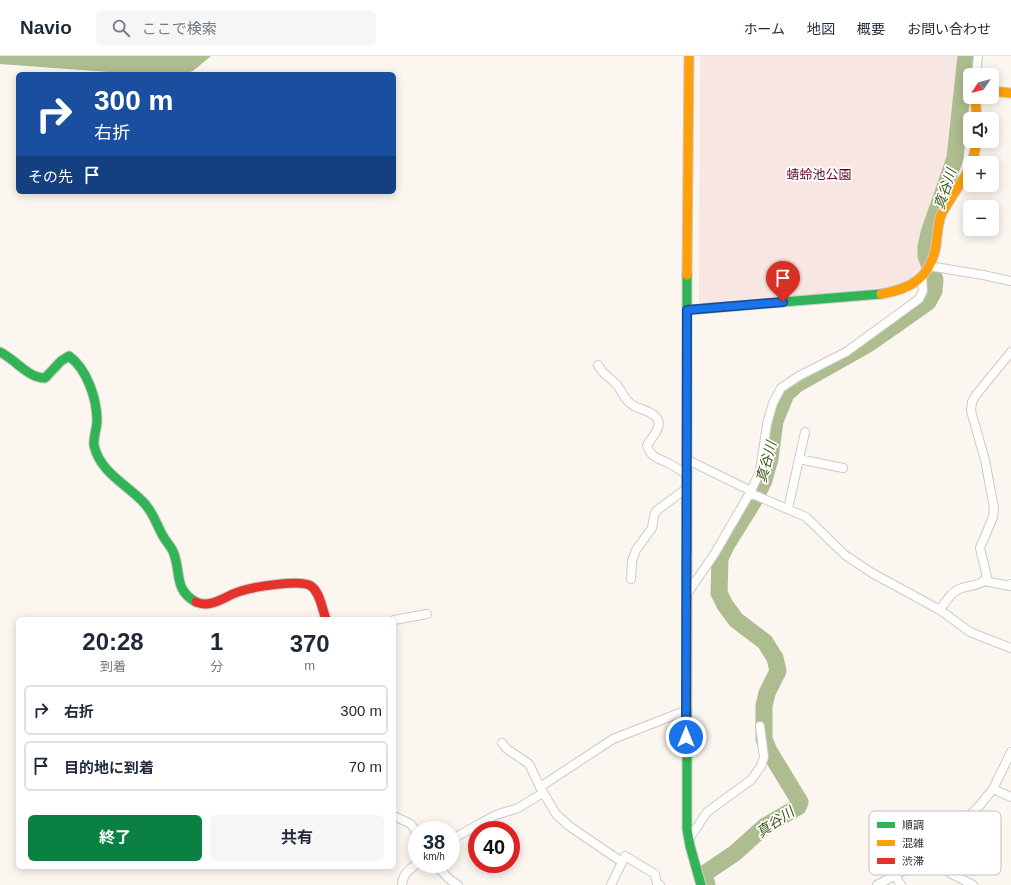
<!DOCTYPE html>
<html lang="ja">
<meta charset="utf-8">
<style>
body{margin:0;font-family:Helvetica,"Noto Sans JP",sans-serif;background:#f6f6f7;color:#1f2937;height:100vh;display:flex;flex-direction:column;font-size:15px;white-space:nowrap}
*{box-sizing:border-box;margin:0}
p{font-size:13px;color:#747a83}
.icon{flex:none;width:22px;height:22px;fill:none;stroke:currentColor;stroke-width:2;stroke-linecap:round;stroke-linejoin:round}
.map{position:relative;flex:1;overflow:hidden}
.drawer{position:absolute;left:16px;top:561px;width:380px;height:252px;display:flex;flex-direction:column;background:#fff;border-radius:6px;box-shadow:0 2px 10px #0003}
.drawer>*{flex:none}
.banner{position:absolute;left:16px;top:16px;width:380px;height:122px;border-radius:6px;box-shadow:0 2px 10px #0003;background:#1a4fa0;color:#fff;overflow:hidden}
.needle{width:26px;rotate:235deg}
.controls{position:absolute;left:963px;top:12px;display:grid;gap:8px}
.controls a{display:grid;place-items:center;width:36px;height:36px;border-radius:6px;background:#fff;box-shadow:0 2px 10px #0003;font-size:20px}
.speed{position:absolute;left:408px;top:765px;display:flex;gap:8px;font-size:20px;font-weight:700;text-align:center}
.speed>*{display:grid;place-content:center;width:52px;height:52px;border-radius:50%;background:#fff;box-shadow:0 2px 10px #0003;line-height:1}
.speed small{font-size:10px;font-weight:400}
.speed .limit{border:6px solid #d22;background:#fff;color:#111}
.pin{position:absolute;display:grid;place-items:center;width:34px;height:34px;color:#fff;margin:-41px -17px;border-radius:50% 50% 50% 0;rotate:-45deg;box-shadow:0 0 4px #0007}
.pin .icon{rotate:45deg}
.me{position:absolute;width:44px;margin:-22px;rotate:0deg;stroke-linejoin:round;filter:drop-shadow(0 0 3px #0008)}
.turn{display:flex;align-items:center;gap:14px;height:84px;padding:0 12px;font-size:18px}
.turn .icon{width:52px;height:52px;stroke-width:2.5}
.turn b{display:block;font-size:28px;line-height:34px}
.then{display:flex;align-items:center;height:38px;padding:0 12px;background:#0003;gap:8px;font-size:15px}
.eta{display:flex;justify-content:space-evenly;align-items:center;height:68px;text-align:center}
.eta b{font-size:24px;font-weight:700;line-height:28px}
.button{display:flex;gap:8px;margin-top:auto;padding:8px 12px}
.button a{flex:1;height:46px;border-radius:6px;background:#0b8043;color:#fff;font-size:16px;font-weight:700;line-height:46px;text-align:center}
.button a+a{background:#f6f6f7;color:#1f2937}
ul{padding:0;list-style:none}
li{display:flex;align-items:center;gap:12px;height:50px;margin:0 8px 6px;padding:0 4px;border:2px solid #e0e1e3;border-radius:6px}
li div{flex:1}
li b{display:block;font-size:15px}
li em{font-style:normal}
header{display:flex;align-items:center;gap:24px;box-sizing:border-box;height:56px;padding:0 20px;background:#fff;border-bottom:1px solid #e0e1e3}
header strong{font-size:19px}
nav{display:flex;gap:22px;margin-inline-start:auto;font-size:14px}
.search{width:280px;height:36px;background:#f6f6f7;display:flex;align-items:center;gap:10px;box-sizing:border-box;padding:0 14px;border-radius:6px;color:#747a83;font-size:15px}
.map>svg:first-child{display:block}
</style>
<header>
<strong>Navio</strong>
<div class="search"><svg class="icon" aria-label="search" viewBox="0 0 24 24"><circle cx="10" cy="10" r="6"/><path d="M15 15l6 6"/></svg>ここで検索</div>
<nav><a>ホーム</a><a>地図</a><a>概要</a><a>お問い合わせ</a></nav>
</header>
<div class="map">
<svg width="1011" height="829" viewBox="0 0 1011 829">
<rect width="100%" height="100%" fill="#fbf6f0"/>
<path fill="#f8e6e3" d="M 700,0 L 963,0 L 951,102 L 924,181 L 922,190 L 924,207 C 917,217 908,225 896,230 L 704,250 L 699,246 Z"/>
<path fill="#adbd8f" d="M 0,0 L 211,0 L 193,15 L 184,18 L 135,18 L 0,8 Z"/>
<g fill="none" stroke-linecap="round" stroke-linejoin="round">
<path stroke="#adbd8f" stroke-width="17" d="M 707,829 L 704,818 L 735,797 L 765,770 L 798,751 L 800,746 L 769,695 L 764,683 L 764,650 L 767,637 L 778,615 L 775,602 L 765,586 L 736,564 L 725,549 L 719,537 L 720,502 L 727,488 L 755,443 L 764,424 L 770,403 L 775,365 L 786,338 L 797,328 L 868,288 L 894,270 L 928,246 L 934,235 L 935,224 L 926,200 L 926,191 L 929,177 L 955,102 L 966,0"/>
<g stroke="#cecac6" stroke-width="10">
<path id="street" d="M 976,19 L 978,0
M 929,210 L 983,219 L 1011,225
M 598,309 C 603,319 610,321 617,329 C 622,335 624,343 630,347 C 634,351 639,352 644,354 C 668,363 658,374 647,389 C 651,402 658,402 668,407 C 675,410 681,415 687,419
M 799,403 L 843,412
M 688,404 L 751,435
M 750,437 L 806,461 L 845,499 L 872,517 L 940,554 L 970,576 L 1011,592
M 788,453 L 805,376
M 631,523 L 632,505 L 636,494 L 652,472 L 654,460 L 656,455 L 687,432
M 984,525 L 1010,530 L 1011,528
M 687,538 L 715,497 L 751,435 L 760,415 L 767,368 L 773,347 L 781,332 L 799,320 L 846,296 L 919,243 L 923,235 L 922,219
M 940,554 C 945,547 950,537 959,533 C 970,528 979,532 987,521 L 980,492 L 993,461 L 994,452 L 985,404 L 971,355 L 972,346 L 976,339 L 1011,296
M 394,564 L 427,558
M 502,687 L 507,693 L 529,708 L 540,731 L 556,758 L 569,770 L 622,806
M 540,731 L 613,683 L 687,654
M 993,733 L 1011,741
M 394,760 L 411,768 L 417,777
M 689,783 L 707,756 L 751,724 L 761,710 L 764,701 L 760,670
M 451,784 L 479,768 L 496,759 L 518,752 L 543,737
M 931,800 L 950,817 L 973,829
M 435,808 L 449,823 L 458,829
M 895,820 L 901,829
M 402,829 C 402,819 409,813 417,808
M 611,829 L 625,800 L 655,818 L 657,828 L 660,829
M 877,829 L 931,800 L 980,749 L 993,733 L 1011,696"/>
</g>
<g stroke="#cecac6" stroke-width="11">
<path id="fast" d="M 687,254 L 881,238
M 0,296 C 16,304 28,322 45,322 L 61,305 L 69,300 C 87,313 97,343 97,365 C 97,373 93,381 94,389 C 99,416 129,430 145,448 C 154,458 157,470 163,480 C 166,486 172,491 174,498 C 181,517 174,534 196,546
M 687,496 L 687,219
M 687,653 L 687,773 L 690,790 L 701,829"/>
</g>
<g stroke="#cecac6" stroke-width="11">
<path id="slow" d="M 992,35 L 1011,37
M 975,41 L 977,63
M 972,107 L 977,85
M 687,219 L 689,0
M 881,238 C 911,233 930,222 936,190 C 937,180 938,168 941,159 C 948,145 962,126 970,112
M 687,496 L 687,653"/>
</g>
<g stroke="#cecac6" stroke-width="11">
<path id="jam" d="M 196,546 C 212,553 226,539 241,535 C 253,531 301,523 311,530 C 320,536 322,553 326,563"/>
</g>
<use href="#street" stroke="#fefefd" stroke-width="8"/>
<use href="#fast" stroke="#30b455" stroke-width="9"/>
<use href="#slow" stroke="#ff9f0a" stroke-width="9"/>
<use href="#jam" stroke="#e5322d" stroke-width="9"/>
</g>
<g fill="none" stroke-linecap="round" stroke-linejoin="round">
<g stroke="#114b97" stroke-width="10">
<path id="route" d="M 686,681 L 687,254 L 783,246"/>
</g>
<use href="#route" stroke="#1a73e8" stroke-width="7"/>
</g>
<g text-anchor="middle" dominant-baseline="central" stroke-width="3.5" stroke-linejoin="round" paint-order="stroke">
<g font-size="13" fill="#5e041c" stroke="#fff">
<text x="819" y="118">蜻蛉池公園</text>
</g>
<g font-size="14" font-style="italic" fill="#405714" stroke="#fff">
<text transform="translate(945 133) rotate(-72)">真谷川</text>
<text transform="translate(766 406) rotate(-75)">真谷川</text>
<text transform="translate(775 766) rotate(-34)">真谷川</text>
</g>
</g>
<rect x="869" y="755" width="132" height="64" rx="6" fill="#fff" stroke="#c2c0bf" stroke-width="1"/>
<rect x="877" y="766" width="18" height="6" fill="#30b455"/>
<rect x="877" y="784" width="18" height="6" fill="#ff9f0a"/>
<rect x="877" y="802" width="18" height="6" fill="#e5322d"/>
<g font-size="11" fill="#322e2b">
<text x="902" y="773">順調</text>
<text x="902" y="791">混雑</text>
<text x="902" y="809">渋滞</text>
</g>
</svg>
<div class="controls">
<a><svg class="needle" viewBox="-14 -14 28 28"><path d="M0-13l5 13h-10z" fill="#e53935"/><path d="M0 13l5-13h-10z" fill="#747a83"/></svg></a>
<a><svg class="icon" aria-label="sound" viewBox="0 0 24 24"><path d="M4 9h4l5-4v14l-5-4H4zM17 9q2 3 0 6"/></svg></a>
<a>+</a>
<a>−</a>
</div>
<div class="speed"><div>38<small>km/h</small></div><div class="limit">40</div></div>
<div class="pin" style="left:783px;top:246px;background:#d93025"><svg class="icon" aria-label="arrive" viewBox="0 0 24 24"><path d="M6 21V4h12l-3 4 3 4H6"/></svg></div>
<svg class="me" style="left:686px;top:681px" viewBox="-20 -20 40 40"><circle r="17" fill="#1a73e8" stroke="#fff" stroke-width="3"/><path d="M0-11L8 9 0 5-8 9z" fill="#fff"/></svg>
<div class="banner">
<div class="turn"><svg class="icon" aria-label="right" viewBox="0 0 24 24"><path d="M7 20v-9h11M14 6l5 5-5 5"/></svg><div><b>300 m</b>右折</div></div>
<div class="then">その先<svg class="icon" aria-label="arrive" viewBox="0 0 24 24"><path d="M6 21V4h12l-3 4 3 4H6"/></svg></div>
</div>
<section class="drawer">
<div class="eta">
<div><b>20:28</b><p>到着</p></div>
<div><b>1</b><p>分</p></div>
<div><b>370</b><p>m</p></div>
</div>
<ul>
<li><svg class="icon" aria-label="right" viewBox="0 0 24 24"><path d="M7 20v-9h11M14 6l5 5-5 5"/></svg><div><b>右折</b></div><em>300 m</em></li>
<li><svg class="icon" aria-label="arrive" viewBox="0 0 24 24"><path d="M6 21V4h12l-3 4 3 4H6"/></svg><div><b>目的地に到着</b></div><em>70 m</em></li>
</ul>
<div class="button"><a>終了</a><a>共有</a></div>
</section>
</div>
